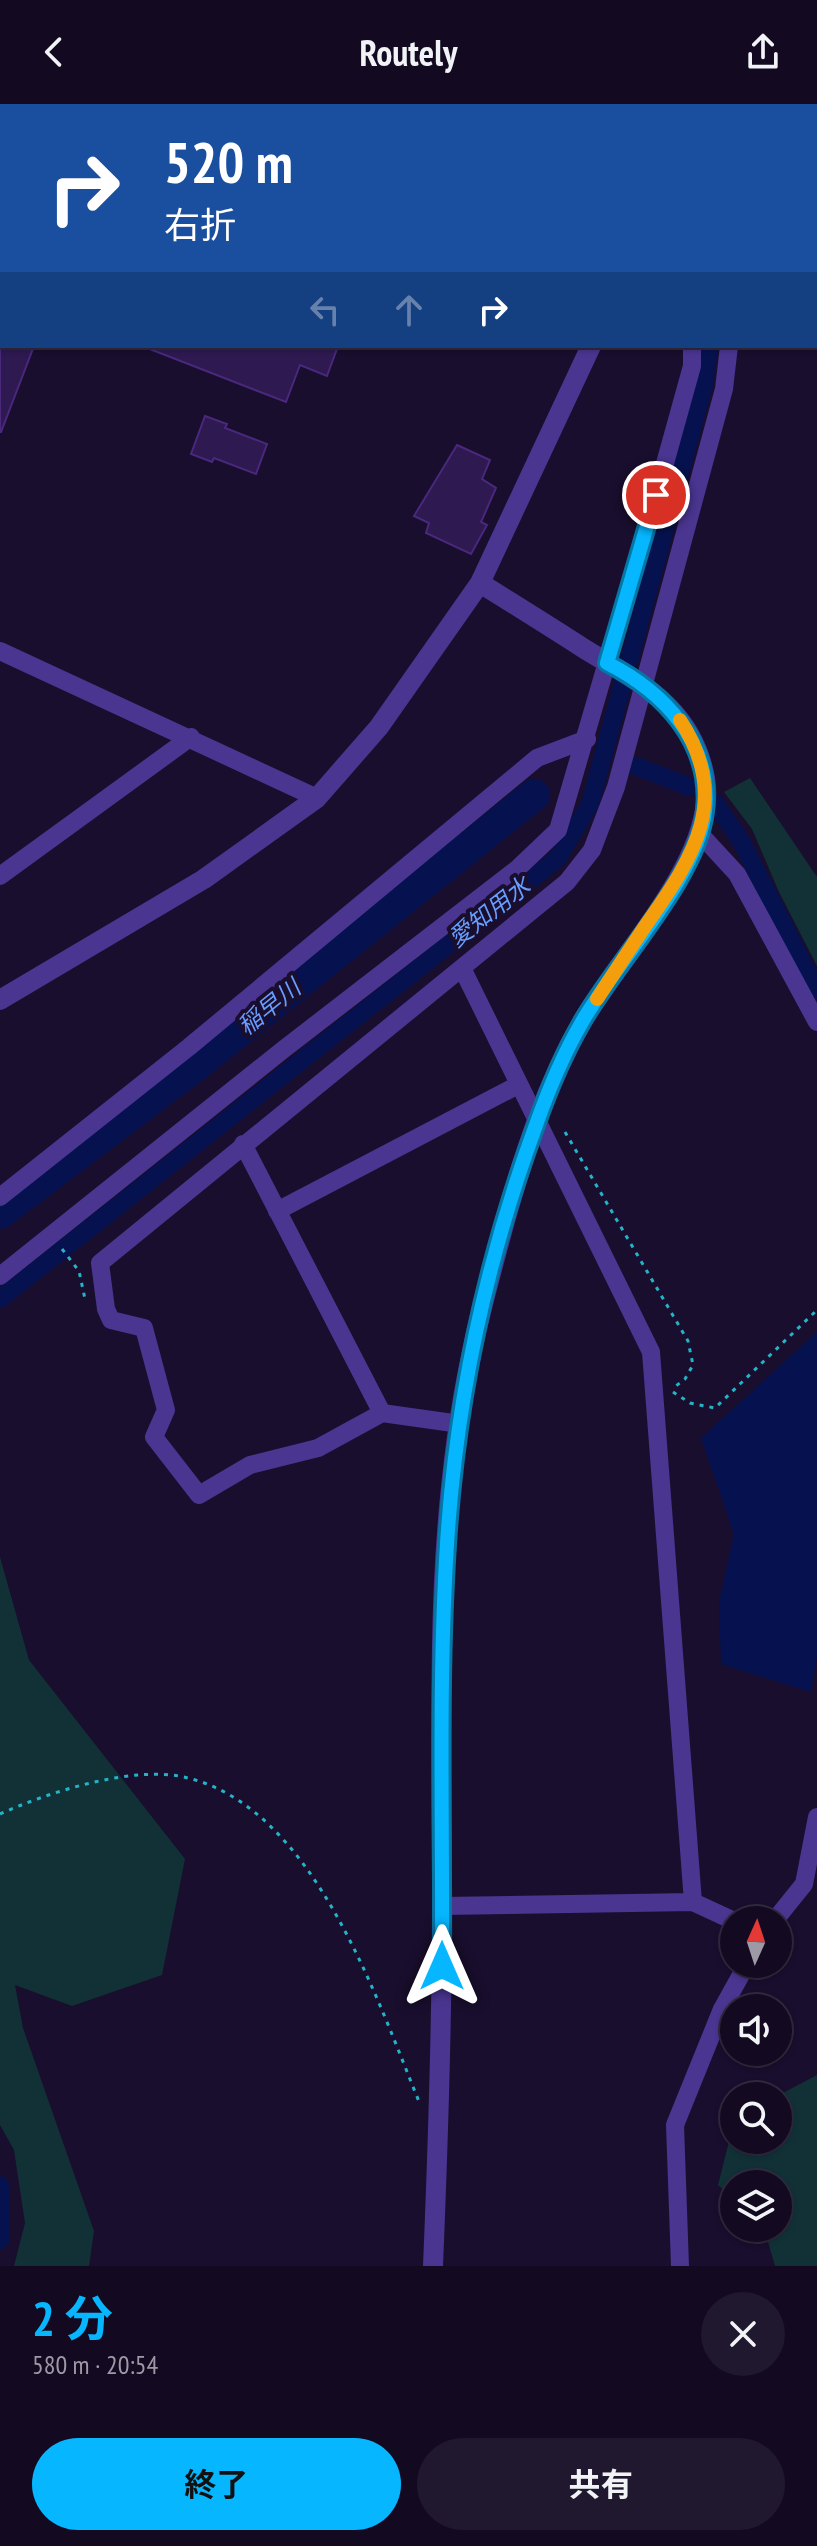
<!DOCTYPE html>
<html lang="ja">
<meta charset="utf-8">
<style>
body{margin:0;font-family:"PT Sans Narrow","Noto Sans JP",sans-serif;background:#20182f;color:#f1f3f6;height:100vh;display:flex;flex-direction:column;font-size:30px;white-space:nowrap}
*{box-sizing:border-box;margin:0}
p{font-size:26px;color:#9d9aa5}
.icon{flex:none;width:44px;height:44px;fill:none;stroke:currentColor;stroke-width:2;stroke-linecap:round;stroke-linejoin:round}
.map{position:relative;height:2162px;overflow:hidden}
.details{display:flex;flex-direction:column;background:#130a22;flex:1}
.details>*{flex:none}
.hud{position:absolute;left:0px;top:0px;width:818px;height:244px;box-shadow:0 2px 6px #0004,0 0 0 2px #322b40;background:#1a4fa0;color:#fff;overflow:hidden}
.needle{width:52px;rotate:3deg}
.buttons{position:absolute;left:720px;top:1802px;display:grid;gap:16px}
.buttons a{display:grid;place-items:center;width:72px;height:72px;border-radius:50%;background:#130a22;box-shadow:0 2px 6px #0004,0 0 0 2px #322b40;font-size:40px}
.pin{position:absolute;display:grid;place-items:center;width:68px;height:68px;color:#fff;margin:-34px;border:4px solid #fff;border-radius:50%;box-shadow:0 2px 8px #0007}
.me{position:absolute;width:88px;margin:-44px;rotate:0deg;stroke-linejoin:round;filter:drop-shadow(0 0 6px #0008)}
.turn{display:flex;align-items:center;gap:28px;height:168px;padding:0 32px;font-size:36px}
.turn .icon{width:104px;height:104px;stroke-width:2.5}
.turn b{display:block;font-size:56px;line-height:68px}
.lanes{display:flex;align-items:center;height:76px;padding:0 32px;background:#0003;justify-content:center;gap:40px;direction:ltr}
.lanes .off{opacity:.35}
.round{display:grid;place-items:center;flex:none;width:84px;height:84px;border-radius:42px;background:#20182f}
.head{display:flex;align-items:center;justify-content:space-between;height:136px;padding:0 32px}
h1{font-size:48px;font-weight:700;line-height:60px;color:#06b7ff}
.cta{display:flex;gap:16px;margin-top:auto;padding:16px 32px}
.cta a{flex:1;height:92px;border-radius:48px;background:#06b7ff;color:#111;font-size:32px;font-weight:700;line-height:92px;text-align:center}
.cta a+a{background:#20182f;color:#f1f3f6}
header{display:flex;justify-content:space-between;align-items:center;height:104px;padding:0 32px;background:#130a22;font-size:36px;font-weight:700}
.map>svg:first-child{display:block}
</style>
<header><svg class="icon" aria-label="back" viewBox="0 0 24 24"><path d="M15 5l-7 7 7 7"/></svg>Routely<svg class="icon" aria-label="share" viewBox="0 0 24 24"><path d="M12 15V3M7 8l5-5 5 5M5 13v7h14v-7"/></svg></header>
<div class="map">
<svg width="817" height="2162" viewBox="0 0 817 2162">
<rect width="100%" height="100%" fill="#190e2d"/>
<path fill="#113137" d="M 750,674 L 817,773 L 817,862 L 779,788 L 752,725 L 724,688 Z
M 0,1453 L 29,1556 L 185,1755 L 162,1871 L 72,1902 L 15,1881 L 23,1924 L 94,2127 L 89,2162 L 14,2162 L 25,2119 L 14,2046 L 0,2021 Z
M 817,1971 L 817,2162 L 775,2162 L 764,2124 L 778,2124 L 778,2080 L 734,2080 L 734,2096 L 718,2081 L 734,2017 L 734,2036 L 778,2036 L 777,1992 Z"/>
<path fill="#05124f" d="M 817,1228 L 817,1553 L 811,1588 L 721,1560 L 719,1498 L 734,1430 L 701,1334 Z"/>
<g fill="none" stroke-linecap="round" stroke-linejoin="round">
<path stroke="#05124f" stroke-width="18" d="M 636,662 L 690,683
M 715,699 L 741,737 L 817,887
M 0,1195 L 558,754 L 590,700 L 704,281 L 709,242
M 0,2081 L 0,2136"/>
<path stroke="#05124f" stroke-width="32" d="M 0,1109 L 195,962 L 534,691"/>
</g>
<path fill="#2e1950" stroke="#49287e" stroke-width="2" d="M 0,242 L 34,242 L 1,328 L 0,328 Z
M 142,242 L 338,242 L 327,272 L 300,261 L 286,298 Z
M 205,312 L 227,320 L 225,324 L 267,340 L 256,370 L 214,354 L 212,358 L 191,350 Z
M 457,341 L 490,356 L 482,375 L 496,384 L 481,418 L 487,421 L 471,450 L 426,429 L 429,419 L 414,412 Z"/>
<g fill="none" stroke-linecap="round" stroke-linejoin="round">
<path stroke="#24b4c9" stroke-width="3" stroke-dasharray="4 6" stroke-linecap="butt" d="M 565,1028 L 688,1237 L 693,1261 L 685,1275 L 672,1285
M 62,1145 L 79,1167 L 85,1195
M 673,1288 L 690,1299 L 715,1304 L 817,1206
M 0,1710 C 49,1688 135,1660 188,1674 C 314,1705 376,1893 420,2000"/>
<path stroke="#4a3590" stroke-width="18" d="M 778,2 L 778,0
M 0,547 L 317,694
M 701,731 L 737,770 L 817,918
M 0,772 L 191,633
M 462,864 L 651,1248 L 693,1798
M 243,1040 L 382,1309
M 0,1093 L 189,943 L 537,654 L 587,635
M 277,1107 L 518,981
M 0,1172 L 284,945 L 517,765 L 558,726 L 664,363 L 692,262 L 692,242
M 460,1320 L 382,1309 L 318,1344 L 250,1361 L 199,1391 L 154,1333 L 166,1306 L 144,1224 L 111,1216 L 106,1205 L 100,1159 L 567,778 L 592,746 L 616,683 L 724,285 L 729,242
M 442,1802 L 693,1798 L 734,1817
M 775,1816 L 804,1780 L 817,1713
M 680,2162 L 675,2021 L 722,1905 L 747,1860"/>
<path stroke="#4a3590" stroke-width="20" d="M 105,2 L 111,0
M 703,2 L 704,0
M 0,27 L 2,27
M 0,896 L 204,775 L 317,694 L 379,623 L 480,479 L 591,242
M 433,2162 C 438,2041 442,1920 442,1799 C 442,1618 433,1431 471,1252 C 480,1207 493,1162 505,1117 C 524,1050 547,979 582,918 C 619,853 719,751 705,674 C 692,602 638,578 583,544 C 549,522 515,501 480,479"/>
</g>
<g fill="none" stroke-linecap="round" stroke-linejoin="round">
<g stroke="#0477a6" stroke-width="20">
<path id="route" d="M 442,1862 C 443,1721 438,1580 447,1440 C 456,1298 487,1154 536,1021 C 548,987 564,949 582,918 C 616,858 698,773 705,707 C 712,638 664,588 607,559 L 656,391"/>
</g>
<use href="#route" stroke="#06b7ff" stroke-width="14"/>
<path stroke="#f59e0b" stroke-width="14" d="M 597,895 C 614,869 631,843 648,818 C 695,751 731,694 680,616"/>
</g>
<g text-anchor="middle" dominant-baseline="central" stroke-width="8" stroke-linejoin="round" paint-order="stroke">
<g font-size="24" font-style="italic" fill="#689dff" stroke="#190e2d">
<text transform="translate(489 808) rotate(-38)">愛知用水</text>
<text transform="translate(269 903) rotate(-39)">稲早川</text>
</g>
</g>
</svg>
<div class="buttons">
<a><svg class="needle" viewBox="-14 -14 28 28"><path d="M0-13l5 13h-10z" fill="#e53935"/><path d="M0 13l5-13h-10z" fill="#9d9aa5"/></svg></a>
<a><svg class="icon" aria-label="sound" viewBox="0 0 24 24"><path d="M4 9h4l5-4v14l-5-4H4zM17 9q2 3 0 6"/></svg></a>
<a><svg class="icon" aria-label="search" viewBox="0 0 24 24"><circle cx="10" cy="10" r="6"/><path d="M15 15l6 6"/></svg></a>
<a><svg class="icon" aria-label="layers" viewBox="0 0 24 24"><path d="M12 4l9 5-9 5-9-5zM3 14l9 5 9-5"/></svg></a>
</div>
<div class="pin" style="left:656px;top:391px;background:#d93025"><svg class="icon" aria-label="arrive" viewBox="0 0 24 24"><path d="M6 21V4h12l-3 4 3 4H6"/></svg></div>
<svg class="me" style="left:442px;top:1862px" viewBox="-20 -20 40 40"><path d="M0-17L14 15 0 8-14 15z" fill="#06b7ff" stroke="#fff" stroke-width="4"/></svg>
<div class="hud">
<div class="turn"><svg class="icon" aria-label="right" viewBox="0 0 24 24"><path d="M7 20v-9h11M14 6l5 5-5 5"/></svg><div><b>520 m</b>右折</div></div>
<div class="lanes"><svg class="icon off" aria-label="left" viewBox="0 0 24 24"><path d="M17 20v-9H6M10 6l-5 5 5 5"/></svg><svg class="icon off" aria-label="ahead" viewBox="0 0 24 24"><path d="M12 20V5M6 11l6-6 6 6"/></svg><svg class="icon" aria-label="right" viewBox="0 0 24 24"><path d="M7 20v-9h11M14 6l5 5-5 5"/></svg></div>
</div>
</div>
<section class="details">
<div class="head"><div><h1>2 分</h1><p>580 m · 20:54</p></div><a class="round"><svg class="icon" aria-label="close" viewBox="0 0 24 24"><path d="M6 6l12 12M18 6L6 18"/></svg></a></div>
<div class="cta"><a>終了</a><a>共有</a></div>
</section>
